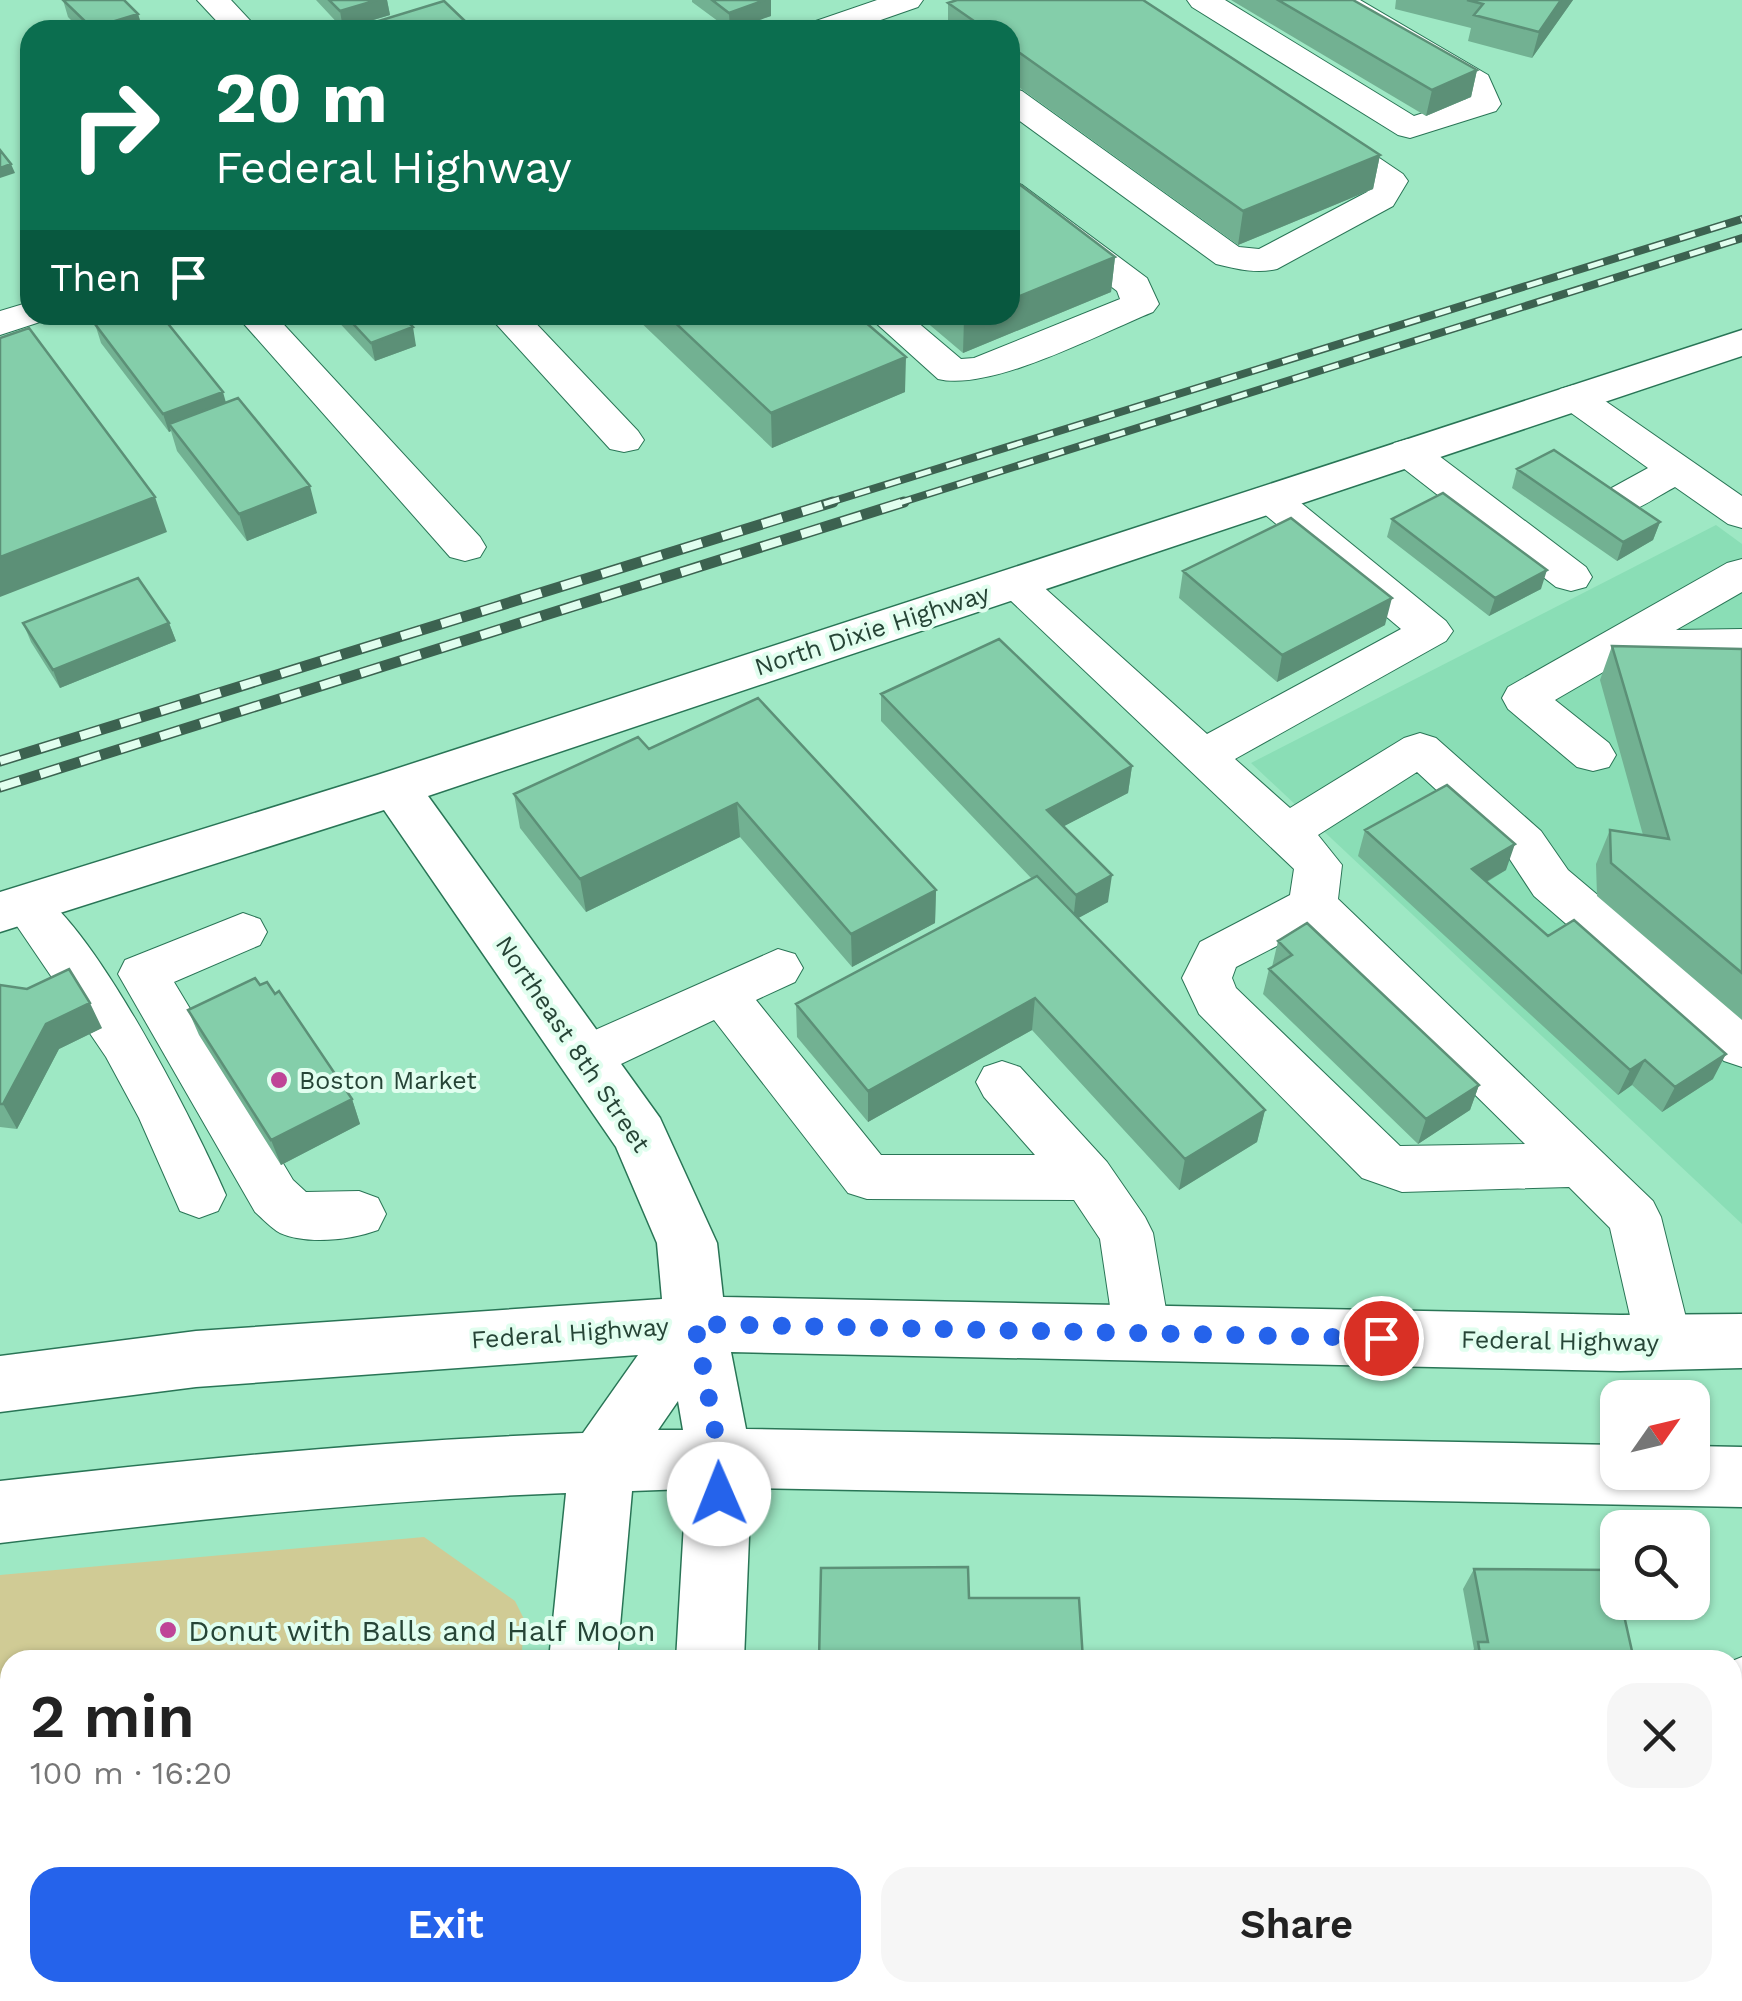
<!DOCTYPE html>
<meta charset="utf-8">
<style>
body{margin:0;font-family:"Work Sans",sans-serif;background:#f6f6f6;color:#222;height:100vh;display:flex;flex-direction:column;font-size:38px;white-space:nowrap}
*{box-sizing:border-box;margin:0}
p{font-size:32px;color:#767676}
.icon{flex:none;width:55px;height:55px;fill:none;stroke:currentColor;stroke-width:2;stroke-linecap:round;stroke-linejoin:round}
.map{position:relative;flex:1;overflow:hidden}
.side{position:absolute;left:0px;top:1650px;width:1742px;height:352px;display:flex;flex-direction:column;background:#fff;border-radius:30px 30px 0 0;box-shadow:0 2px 8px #0004}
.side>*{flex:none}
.banner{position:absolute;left:20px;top:20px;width:1000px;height:305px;border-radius:30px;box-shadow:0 2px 8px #0004;background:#0b6e4f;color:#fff;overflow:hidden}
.needle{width:65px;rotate:56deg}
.buttons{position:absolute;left:1600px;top:1380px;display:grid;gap:20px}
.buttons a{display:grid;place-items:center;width:110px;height:110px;border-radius:20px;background:#fff;box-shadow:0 2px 8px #0004;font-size:50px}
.pin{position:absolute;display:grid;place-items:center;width:85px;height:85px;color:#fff;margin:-42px;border:5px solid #fff;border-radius:50%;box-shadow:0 2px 10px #0007}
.me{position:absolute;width:110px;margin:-55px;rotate:359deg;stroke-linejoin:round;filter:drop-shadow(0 0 8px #0008)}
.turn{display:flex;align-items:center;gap:35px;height:210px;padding:0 30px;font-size:45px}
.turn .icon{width:130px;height:130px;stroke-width:2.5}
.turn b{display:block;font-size:70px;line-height:85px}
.then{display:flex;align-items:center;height:95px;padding:0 30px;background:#0003;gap:20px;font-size:38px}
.round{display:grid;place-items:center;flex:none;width:105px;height:105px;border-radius:30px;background:#f6f6f6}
.summary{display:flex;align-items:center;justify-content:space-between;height:170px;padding:0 30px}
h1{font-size:60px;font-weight:600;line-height:75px}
.action{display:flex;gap:20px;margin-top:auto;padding:20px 30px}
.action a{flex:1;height:115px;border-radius:30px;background:#2563eb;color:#fff;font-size:40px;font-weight:600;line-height:115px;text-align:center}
.action a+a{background:#f6f6f6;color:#222}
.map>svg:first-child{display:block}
</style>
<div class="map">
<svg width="1742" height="2001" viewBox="0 0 1742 2001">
<rect width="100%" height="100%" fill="#9ee8c4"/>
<path fill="#8adeb6" d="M 1716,525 L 1742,544 L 1742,1224 L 1251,763 Z"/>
<path fill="#d0cb95" d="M 424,1537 L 515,1601 L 524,1619 L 522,1651 L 501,1660 L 10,1660 L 10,1710 L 0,1688 L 0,1575 Z"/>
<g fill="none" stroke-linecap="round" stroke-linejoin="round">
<g stroke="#297556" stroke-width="2">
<path id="minor" d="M 197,0 L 231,0 L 259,30 L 225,30 Z
M 877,0 L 923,0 L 918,7 L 852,30 L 805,30 L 810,23 Z
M 1187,0 L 1225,0 L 1414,116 L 1466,99 L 1461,87 L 1327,7 L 1322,0 L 1360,0 L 1488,75 L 1501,104 L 1496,111 L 1410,138 L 1398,135 L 1192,7 Z
M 1010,88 L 1022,91 L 1239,247 L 1259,249 L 1367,192 L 1372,184 L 1308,140 L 1303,133 L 1308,126 L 1332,126 L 1403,174 L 1408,181 L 1393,206 L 1277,269 C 1257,274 1236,269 1216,264 L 1010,114 Z
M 1010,181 L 1022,185 L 1147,278 L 1159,304 L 1153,312 C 1101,333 991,392 938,379 L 867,315 L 909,315 L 961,359 L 974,358 L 1120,299 L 1117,291 L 1010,209 Z
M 30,302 L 30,315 L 47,315 L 43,321 L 0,335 L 0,311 Z
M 236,315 L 275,315 L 480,537 L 486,547 L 480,557 L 465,561 L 450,557 Z
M 488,315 L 528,315 L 638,431 L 644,440 L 638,449 L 624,452 L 610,449 Z
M 1574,385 L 1588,389 L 1742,496 L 1742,528 L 1728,524 L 1675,487 C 1650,500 1625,522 1597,514 L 1591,505 L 1597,496 L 1648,468 L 1560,405 L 1555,397 L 1560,389 Z
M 1408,439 L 1422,443 L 1586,567 L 1592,577 L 1586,587 L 1571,591 L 1556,587 L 1394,461 L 1388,452 L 1394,443 Z
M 1270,485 L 1284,489 L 1446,621 L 1453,631 L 1446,641 L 1235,759 L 1290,808 L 1404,738 L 1420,733 L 1436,738 L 1541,831 L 1568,870 L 1742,1017 L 1742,1067 L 1724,1061 L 1534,896 L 1507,855 L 1417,772 L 1318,835 L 1342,865 L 1338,899 L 1653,1201 L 1661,1217 L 1692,1342 L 1684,1360 L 1664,1367 L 1644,1360 L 1636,1342 L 1610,1228 L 1569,1187 L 1402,1192 L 1362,1178 L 1199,1014 L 1182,978 L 1200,942 L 1290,895 L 1294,869 L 992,583 L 998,573 L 1013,569 L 1028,573 L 1207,734 L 1401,629 L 1256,507 L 1250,498 L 1256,489 ZM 1308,930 L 1525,1144 L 1400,1146 L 1236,988 L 1232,978 L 1236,967 Z
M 1742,559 L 1742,592 L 1676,630 L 1742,629 L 1742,659 L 1624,660 L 1555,700 L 1609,743 L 1616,755 L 1609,767 L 1593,771 L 1577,767 L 1508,709 L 1502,698 L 1508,687 L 1727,563 Z
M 26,886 C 86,905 199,1132 226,1195 L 218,1211 L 199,1218 L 180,1211 L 139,1118 L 106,1057 L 2,904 L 9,891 Z
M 243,913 L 260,919 L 267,932 L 260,945 L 174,982 L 293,1180 L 306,1192 L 359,1191 L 378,1198 L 386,1214 L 378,1230 C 351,1240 307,1245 280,1233 C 271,1228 263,1219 255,1212 L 118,974 L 125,960 Z
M 778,949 L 795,954 L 803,968 L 795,982 L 756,1000 L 881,1155 L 1035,1155 L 984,1097 L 976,1082 L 984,1067 L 1002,1061 L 1020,1067 L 1107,1162 L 1145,1217 L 1153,1233 L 1170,1333 L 1162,1351 L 1142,1358 L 1122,1351 L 1114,1333 L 1100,1239 L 1074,1200 L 867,1199 L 848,1193 L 714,1020 L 604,1072 L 586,1078 L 568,1072 L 560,1057 L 568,1042 Z
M 1742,1657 L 1742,1762 L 1732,1758 L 1732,1661 Z"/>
</g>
<g stroke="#297556" stroke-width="3">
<path id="major" d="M 1742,330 L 1742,356 L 428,796 L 660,1118 L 717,1243 L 723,1297 L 1620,1315 L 1742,1314 L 1742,1368 L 1620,1371 L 731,1352 L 746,1429 L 1618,1445 L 1618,1472 L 1692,1472 L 1692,1446 L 1742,1447 L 1742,1507 L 751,1488 L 744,1660 L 676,1660 L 686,1489 L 632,1491 L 617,1660 L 549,1660 L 566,1493 C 377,1500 188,1520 0,1543 L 0,1481 C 194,1459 388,1440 583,1433 L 638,1355 L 196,1387 L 0,1412 L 0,1356 L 196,1331 L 662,1299 L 657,1243 L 616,1147 L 384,810 L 0,932 L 0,892 L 377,775 ZM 678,1401 L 683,1430 L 658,1430 Z
M 512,1992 L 588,1992 L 587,2001 L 511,2001 Z
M 656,1992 L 732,1992 L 731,2001 L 655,2001 Z"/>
</g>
<use href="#minor" fill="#fff" fill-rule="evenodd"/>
<use href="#major" fill="#fff" fill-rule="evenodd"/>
<g stroke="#3c6250" stroke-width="8">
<path id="rail-far1" d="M 824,504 L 1742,219
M 896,504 L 1742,238"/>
</g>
<g stroke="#3c6250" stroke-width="11">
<path id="rail" d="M 0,761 L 833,502
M 0,787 L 904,502"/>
</g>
<use href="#rail-far1" stroke="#e1feef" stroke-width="5" stroke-dasharray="16" stroke-linecap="butt"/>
<use href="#rail" stroke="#e1feef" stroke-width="8" stroke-dasharray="21" stroke-linecap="butt"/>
</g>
<path fill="#72b192" d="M 63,0 L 138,14 L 143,30 L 81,30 L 68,17 Z
M 316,0 L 387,0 L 390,15 L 343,29 Z
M 692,0 L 771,0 L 771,16 L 730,30 L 692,2 Z
M 1231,0 L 1353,0 L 1477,70 L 1471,97 L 1426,116 Z
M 1396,0 L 1573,0 L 1532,58 L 1468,41 L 1471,28 L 1395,9 Z
M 948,3 L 1380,155 L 1373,189 L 1238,245 L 1010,81 L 1010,30 L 948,30 Z
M 1115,257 L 1111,292 L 963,353 L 918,315 L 1010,315 Z
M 332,315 L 401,315 L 416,346 L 375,361 Z
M 633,315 L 857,315 L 905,392 L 772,448 Z
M 95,324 L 226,402 L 317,513 L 247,541 L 177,451 L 171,431 L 169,432 L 101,343 Z
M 1517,469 L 1660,522 L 1653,540 L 1617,561 L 1512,488 Z
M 1392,519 L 1541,589 L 1489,616 L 1387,537 Z
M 1183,571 L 1385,625 L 1277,682 L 1179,598 Z
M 23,623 L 169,623 L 176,641 L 60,688 L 31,642 Z
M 1612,646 L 1742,649 L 1742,1020 L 1597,896 L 1596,864 L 1610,830 L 1643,835 L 1600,680 Z
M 881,694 L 1132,766 L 1128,793 L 1064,826 L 1108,902 L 1078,918 L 1265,1110 L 1257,1142 L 1179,1190 L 1032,1030 L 868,1122 L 797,1037 L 796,1004 L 1032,879 L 881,721 Z
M 649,749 L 936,890 L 935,923 L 852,967 L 740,837 L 586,912 L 520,828 L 514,794 Z
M 1365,830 L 1506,870 L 1487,882 L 1713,1079 L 1662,1112 L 1632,1085 L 1618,1095 L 1358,856 Z
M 1278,941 L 1479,1085 L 1470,1110 L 1418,1144 L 1263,994 L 1269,969 L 1272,967 Z
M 0,985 L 102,1028 L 59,1049 L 17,1129 L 0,1127 Z
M 260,985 L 275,994 L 352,1099 L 360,1124 L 281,1165 L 199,1035 L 188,1010 Z
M 1474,1569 L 1634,1660 L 1467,1660 L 1474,1649 L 1463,1589 Z"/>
<path fill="#5c9077" d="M 377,0 L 387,0 L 390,15 L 343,29 L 340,11 Z
M 765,0 L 771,0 L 771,16 L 730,30 L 729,13 Z
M 1561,0 L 1573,0 L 1532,58 L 1539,32 Z
M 138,14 L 143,30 L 92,30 L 92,28 Z
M 467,23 L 468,30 L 449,30 L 448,29 Z
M 1477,70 L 1471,97 L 1426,116 L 1432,90 Z
M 1380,155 L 1373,189 L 1238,245 L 1243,211 Z
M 11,164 L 15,173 L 0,178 L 0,168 Z
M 1115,257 L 1111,292 L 963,353 L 964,318 L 972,315 L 1010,315 L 1010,300 Z
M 413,327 L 416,346 L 375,361 L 371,343 Z
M 906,357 L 905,392 L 772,448 L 771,413 Z
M 223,392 L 228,410 L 169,424 L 171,431 L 169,432 L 163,414 Z
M 310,486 L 317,513 L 247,541 L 239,514 Z
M 155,497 L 167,532 L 0,597 L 0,557 Z
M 1660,522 L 1653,540 L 1617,561 L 1623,542 Z
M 1547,570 L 1541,589 L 1489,616 L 1495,598 Z
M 1392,598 L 1385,625 L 1277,682 L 1282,655 Z
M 169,623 L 176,641 L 60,688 L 53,670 Z
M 1132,766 L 1128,793 L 1045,836 L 1047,810 Z
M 737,803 L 740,837 L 586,912 L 580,879 Z
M 1515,844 L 1506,870 L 1463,895 L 1472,869 Z
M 1112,875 L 1108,902 L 1073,921 L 1076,895 Z
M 936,890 L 935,923 L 852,967 L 851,934 Z
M 1035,998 L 1032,1030 L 868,1122 L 868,1091 Z
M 90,1003 L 102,1028 L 59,1049 L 17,1129 L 3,1104 L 46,1024 Z
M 1726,1054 L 1713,1079 L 1662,1112 L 1675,1087 Z
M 1645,1060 L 1632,1085 L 1618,1095 L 1630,1070 Z
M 1479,1085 L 1470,1110 L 1418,1144 L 1426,1119 Z
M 352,1099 L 360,1124 L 281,1165 L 271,1140 Z
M 1265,1110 L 1257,1142 L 1179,1190 L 1185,1159 Z
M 0,1687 L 10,1709 L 10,1722 L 0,1700 Z
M 10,1825 L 10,1843 L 0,1849 L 0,1831 Z
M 136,1992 L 182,1992 L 169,2001 L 123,2001 Z"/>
<path fill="#84ceaa" stroke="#5c9077" stroke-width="2.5" d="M 63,0 L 124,0 L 138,14 L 92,28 Z
M 329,0 L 377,0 L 340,11 Z
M 712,0 L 765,0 L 729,13 Z
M 957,0 L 1143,0 L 1380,155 L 1243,211 L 1010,46 L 1010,30 L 987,30 L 948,3 Z
M 1278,0 L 1353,0 L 1477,70 L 1432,90 Z
M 1467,0 L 1561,0 L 1539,32 L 1474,15 L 1483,4 Z
M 444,1 L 467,23 L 448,29 L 450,30 L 366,30 L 362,26 Z
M 0,150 L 11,164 L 0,168 Z
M 1010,177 L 1115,257 L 1010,300 Z
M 121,315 L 161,315 L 223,392 L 163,414 L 95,324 Z
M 345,315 L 401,315 L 413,327 L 371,343 Z
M 667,315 L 857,315 L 906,357 L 771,413 Z
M 29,328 L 155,497 L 0,557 L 0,338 Z
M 238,398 L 310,486 L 239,514 L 169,424 Z
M 1554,450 L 1660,522 L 1623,542 L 1517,469 Z
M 1443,493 L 1547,570 L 1495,598 L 1392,519 Z
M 1291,518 L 1392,598 L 1282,655 L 1183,571 Z
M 138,578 L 169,623 L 53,670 L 23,623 Z
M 999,639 L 1132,766 L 1047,810 L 1112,875 L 1076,895 L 881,694 Z
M 1612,646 L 1742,649 L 1742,973 L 1611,863 L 1610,830 L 1669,839 Z
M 758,698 L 936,890 L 851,934 L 737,803 L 580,879 L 514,794 L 638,737 L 649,749 Z
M 1447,785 L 1515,844 L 1472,869 L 1548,936 L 1574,920 L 1726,1054 L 1675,1087 L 1645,1060 L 1630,1070 L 1365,830 Z
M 1037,876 L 1265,1110 L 1185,1159 L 1035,998 L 868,1091 L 796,1004 Z
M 1307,923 L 1479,1085 L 1426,1119 L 1269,969 L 1292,955 L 1278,941 Z
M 69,969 L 90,1003 L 46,1024 L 3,1104 L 0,1104 L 0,985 L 27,989 Z
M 255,978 L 260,985 L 267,982 L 275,994 L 279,991 L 352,1099 L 271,1140 L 188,1010 Z
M 968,1567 L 969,1598 L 1079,1598 L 1083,1660 L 819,1660 L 821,1568 Z
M 1474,1569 L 1614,1570 L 1618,1585 L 1618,1602 L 1621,1602 L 1634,1660 L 1481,1660 L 1478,1642 L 1488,1642 Z
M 0,1700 L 10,1722 L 10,1825 L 0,1831 Z
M 10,1913 L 10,1992 L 136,1992 L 123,2001 L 0,2001 L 0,1919 Z
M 277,1992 L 295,1992 L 300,2001 L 265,2001 Z"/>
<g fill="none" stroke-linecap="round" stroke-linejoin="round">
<path stroke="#2563eb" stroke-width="18" stroke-dasharray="0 32.4" d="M 719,1494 L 720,1458 L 695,1324 L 1381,1338"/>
</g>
<g fill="#bf4597" stroke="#e1feef" stroke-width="4">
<circle cx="279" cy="1080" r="10"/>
<circle cx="168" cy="1630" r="10"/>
</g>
<g text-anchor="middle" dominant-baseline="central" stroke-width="8" stroke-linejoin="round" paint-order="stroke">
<g font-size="25" fill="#264436" stroke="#e1feef">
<text transform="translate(872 630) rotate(-18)">North Dixie Highway</text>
<text transform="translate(573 1044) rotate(56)">Northeast 8th Street</text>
<text transform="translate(570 1333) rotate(-4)">Federal Highway</text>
<text transform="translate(1560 1341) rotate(1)">Federal Highway</text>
</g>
<g font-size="25" fill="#264436" stroke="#e1feef" text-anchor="start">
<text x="299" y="1080">Boston Market</text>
</g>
<g font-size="30" fill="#264436" stroke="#e1feef" text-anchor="start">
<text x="188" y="1630">Donut with Balls and Half Moon</text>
</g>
</g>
</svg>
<div class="buttons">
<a><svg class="needle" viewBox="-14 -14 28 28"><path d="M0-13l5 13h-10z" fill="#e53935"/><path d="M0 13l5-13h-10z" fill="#767676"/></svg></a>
<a><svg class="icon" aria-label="search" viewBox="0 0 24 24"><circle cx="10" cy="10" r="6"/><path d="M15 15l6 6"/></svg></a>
</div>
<div class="pin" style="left:1381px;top:1338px;background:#d93025"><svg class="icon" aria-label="arrive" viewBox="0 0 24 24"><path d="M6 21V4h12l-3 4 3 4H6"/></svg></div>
<svg class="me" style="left:719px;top:1494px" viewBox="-20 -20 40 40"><circle r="19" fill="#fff"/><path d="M0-13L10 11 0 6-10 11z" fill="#2563eb"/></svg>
<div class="banner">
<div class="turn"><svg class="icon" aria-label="right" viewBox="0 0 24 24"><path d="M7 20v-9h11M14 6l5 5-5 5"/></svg><div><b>20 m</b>Federal Highway</div></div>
<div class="then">Then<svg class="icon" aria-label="arrive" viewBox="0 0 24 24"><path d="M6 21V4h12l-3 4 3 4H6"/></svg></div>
</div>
<section class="side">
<div class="summary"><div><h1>2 min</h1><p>100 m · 16:20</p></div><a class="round"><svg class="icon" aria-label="close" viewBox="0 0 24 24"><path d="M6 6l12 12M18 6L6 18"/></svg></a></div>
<div class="action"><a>Exit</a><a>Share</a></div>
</section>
</div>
